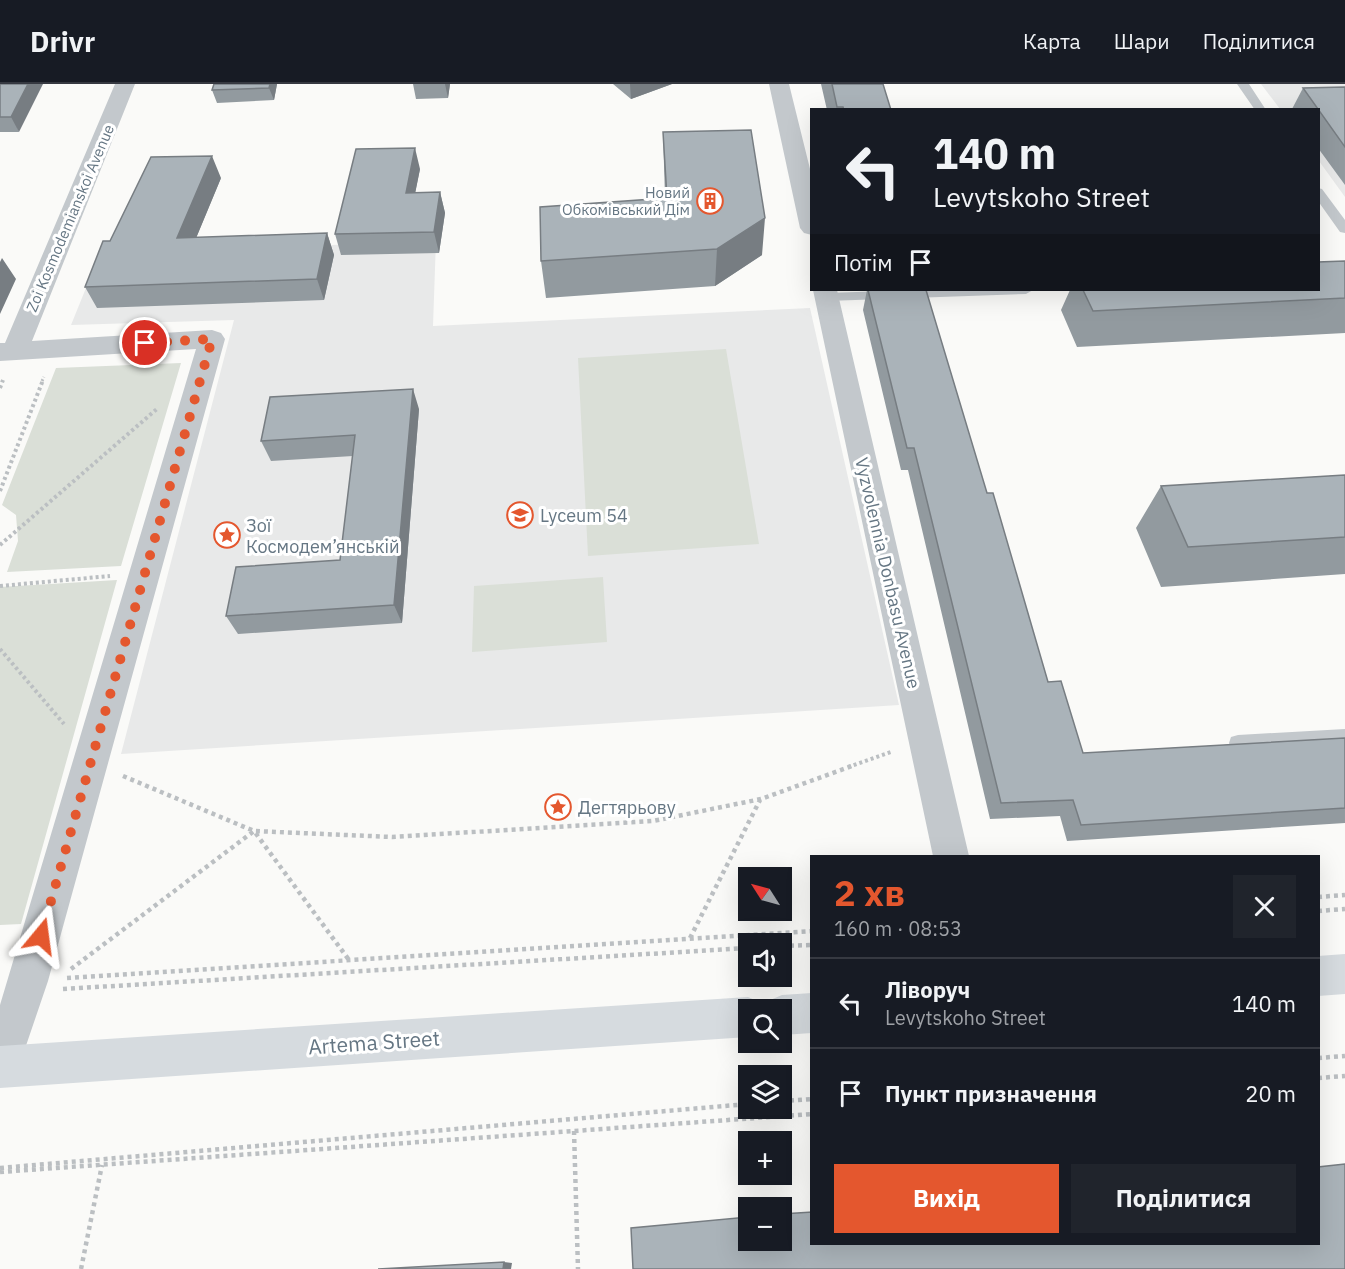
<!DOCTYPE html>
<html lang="uk">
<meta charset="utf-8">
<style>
body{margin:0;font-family:"IBM Plex Sans",sans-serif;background:#20242c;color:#f1f3f6;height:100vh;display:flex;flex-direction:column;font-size:22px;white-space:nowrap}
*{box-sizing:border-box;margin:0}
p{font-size:20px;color:#9ea1a6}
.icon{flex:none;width:33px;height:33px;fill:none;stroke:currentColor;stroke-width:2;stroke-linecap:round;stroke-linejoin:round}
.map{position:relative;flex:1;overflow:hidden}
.details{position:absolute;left:810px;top:771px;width:510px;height:390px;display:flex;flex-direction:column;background:#171b24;border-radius:0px;box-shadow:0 6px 24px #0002}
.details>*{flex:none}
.hud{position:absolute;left:810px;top:24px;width:510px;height:183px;border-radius:0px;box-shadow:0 6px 24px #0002;background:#171b24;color:#f1f3f6;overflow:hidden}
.needle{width:39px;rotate:306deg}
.fabs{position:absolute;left:738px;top:783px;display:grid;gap:12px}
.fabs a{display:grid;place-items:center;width:54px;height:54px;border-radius:0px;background:#171b24;box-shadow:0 6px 24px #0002;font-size:30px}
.pin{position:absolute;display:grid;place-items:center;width:51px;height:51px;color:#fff;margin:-26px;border:3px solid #fff;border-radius:50%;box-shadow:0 2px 6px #0007}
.me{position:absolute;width:66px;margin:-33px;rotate:16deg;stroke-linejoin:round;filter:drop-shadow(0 0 4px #0008)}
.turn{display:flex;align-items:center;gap:21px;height:126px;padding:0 24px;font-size:27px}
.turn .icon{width:78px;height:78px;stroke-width:2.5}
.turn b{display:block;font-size:42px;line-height:51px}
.then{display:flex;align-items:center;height:57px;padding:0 24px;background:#0003;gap:12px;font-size:22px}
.round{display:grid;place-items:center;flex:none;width:63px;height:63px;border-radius:0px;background:#20242c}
.headline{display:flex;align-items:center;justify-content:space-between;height:102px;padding:0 24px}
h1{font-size:36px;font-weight:700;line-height:45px;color:#e4572e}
.primary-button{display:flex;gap:12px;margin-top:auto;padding:12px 24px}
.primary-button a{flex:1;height:69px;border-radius:0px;background:#e4572e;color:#fff;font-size:24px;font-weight:700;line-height:69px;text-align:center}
.primary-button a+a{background:#20242c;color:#f1f3f6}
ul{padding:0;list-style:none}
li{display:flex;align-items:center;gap:18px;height:90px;padding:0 24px;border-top:2px solid #363941}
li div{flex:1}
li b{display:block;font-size:22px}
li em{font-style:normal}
header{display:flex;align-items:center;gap:36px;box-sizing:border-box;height:84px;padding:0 30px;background:#171b24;border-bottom:2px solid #363941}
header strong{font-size:28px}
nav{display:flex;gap:33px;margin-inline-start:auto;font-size:21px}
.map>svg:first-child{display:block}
</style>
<header>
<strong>Drivr</strong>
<nav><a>Карта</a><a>Шари</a><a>Поділитися</a></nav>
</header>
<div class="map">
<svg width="1345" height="1185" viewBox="0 0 1345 1185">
<rect width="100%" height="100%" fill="#fafaf8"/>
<path fill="#e8e9e9" d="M 1261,0 L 1345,0 L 1345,113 L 1319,77 L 1318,26 L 1280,25 Z
M 436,156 L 433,242 L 810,224 L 899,621 L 121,670 L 234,236 L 71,241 L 99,172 Z"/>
<path fill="#dadfd7" d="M 726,265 L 759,460 L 588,472 L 578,274 Z
M 181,279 L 121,482 L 7,488 L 18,457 L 16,431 L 2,421 L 56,284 Z
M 603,493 L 607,558 L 472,568 L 474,502 Z
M 117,496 L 21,840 L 0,841 L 0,503 Z"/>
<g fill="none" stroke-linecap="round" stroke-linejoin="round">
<path stroke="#bbbfc2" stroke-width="3" stroke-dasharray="2 2" stroke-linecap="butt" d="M 42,297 L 44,293"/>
<path stroke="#bbbfc2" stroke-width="4" stroke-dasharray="3 3" stroke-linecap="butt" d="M 0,304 L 3,296
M 0,407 L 43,296
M 0,461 L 158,324
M 0,502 L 110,492
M 0,565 L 64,640
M 848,683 L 891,668"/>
<path stroke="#bbbfc2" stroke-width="4.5" stroke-dasharray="4 4" stroke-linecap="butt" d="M 123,692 L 254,747 L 392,753 L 653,737 L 761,715 L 852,682
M 1318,813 L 1345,811
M 1318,827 L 1345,825
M 690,854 L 760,716
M 782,862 L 812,861
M 71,885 L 254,747 L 349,876
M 67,894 L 812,847
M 63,905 L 748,864
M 1318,974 L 1345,972
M 1318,994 L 1345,992
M 782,1017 L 812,1015
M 574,1047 L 578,1185
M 0,1084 L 748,1020
M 0,1088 L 812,1030
M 81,1185 L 102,1081"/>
<path fill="#c3c8cc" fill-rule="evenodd" d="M 1237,0 L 1249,0 L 1266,26 L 1255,26 Z
M 1318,104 L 1322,105 L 1345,136 L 1345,149 L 1340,148 L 1318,117 Z
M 916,206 L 1033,206 L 1026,210 L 827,217 L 820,213 L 827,209 Z
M 1345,645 L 1345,661 L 1238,667 L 1231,665 L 1229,659 L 1231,653 L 1238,651 Z"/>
<path fill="#c3c8cc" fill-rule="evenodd" d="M 115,0 L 135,0 L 32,257 L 212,246 L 221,249 L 225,255 L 48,897 L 15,994 L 0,1000 L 0,921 L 196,265 L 0,277 L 0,259 L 5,259 Z
M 769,0 L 789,0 L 812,93 L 812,151 L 804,149 L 800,144 Z
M 813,206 L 837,206 L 969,772 L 933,772 Z"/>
<path fill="#d6dbdf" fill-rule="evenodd" d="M 1345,870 L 1345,910 L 1318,912 L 1318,872 Z
M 812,909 L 812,949 L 782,951 L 782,926 L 748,926 L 748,953 L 0,1004 L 0,962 L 748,913 L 762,919 L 765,925 L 768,917 L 782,911 Z"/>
</g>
<path fill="#929a9f" d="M 0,0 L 19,48 L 0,48 Z
M 214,0 L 277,0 L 274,16 L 217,19 L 212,6 Z
M 413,0 L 450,0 L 448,14 L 416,15 Z
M 613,0 L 672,0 L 631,15 Z
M 821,0 L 883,0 L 891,26 L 827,26 Z
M 1345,3 L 1345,101 L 1318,64 L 1318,26 L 1292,25 L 1303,4 Z
M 663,48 L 762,171 L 715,202 L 546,214 L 541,177 L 665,114 Z
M 420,85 L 415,109 L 440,108 L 445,129 L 439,169 L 341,171 L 335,150 Z
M 221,94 L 196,154 L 327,149 L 334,171 L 324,216 L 97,224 L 85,203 Z
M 1345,177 L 1345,249 L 1077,263 L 1061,226 L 1070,206 L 1318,206 Z
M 867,206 L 926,206 L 987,409 L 1048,598 L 1083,669 L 1345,654 L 1345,739 L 1067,757 L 1060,732 L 990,735 L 908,386 L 901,386 L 863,226 Z
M 419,325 L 402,539 L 238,550 L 226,532 L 340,476 L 353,372 L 271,377 L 261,357 Z
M 1345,391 L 1345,490 L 1161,503 L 1136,444 L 1161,402 Z"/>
<path fill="#777d82" d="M 28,0 L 43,0 L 19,48 L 11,33 Z
M 270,0 L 277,0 L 274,16 L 269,4 Z
M 445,0 L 450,0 L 448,14 Z
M 630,0 L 672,0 L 631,15 Z
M 415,64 L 420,85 L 411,130 L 406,109 Z
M 212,72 L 221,94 L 187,176 L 177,154 Z
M 440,108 L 445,129 L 439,169 L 434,148 Z
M 765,134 L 762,171 L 715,202 L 717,165 Z
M 327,149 L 334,171 L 324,216 L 317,195 Z
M 2,174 L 16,195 L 0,230 L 0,178 Z
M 413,305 L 419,325 L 402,539 L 394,521 Z
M 504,1178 L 512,1179 L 511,1185 L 503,1185 Z"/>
<path fill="#aab3b9" stroke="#777d82" stroke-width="1.5" d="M 0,0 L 28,0 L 11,33 L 0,33 Z
M 214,0 L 270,0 L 269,4 L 212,6 Z
M 832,0 L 883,0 L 891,26 L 844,26 L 843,23 L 837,23 Z
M 1345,3 L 1345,63 L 1303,4 Z
M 751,46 L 765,134 L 717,165 L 541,177 L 540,123 L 667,114 L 663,48 Z
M 415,64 L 406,109 L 440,108 L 434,148 L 335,150 L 356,65 Z
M 212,72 L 177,154 L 327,149 L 317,195 L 85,203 L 103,157 L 110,157 L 151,73 Z
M 1345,177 L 1345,214 L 1093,227 L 1083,206 L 1318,206 L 1318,178 Z
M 868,206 L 926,206 L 987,409 L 993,409 L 1048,598 L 1061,597 L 1083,669 L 1345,654 L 1345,724 L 1081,741 L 1073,716 L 1001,719 L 914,364 L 907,364 Z
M 413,305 L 394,521 L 226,532 L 236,483 L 340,476 L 355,351 L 261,357 L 270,313 Z
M 1345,391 L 1345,453 L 1188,463 L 1161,402 Z
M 1345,1080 L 1345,1185 L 633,1185 L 631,1144 L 748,1133 L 748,1156 L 782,1156 L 782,1130 L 812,1128 L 812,1160 L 1318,1160 L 1318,1083 Z
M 504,1178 L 503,1185 L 378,1185 Z"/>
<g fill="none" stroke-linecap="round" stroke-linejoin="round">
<path stroke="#e4572e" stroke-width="10" stroke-dasharray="0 18" d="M 41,852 L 212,255 L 145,259"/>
</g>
<defs>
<g id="building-ring" transform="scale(1.35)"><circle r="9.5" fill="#fff" stroke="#e4572e" stroke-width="1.5"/><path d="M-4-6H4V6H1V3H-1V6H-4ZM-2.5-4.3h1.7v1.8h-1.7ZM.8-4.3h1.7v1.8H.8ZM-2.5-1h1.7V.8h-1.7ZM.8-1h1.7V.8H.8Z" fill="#e4572e"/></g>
<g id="school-ring" transform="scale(1.35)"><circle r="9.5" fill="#fff" stroke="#e4572e" stroke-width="1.5"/><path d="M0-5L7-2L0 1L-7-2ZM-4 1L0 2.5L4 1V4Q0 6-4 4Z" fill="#e4572e"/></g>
<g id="sight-ring" transform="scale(1.35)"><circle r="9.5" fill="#fff" stroke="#e4572e" stroke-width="1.5"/><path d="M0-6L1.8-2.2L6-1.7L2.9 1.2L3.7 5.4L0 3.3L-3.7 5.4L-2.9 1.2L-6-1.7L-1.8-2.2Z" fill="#e4572e"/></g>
</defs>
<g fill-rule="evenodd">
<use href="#building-ring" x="710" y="117"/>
<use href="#school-ring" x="520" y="431"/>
<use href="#sight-ring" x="227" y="451"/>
<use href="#sight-ring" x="558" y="723"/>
</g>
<g text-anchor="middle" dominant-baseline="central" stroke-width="6" stroke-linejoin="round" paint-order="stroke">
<g font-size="15" fill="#657683" stroke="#fff" text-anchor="end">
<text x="690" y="108">Новий<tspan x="690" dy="17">Обкомівський Дім</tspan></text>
</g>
<g font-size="15" fill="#657683" stroke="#fff">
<text transform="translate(70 134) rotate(-67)">Zoi Kosmodemianskoi Avenue</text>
</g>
<g font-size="18" fill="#657683" stroke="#fff" text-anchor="start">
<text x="540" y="431">Lyceum 54</text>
<text x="246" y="441">Зої<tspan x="246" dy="21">Космодем’янській</tspan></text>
<text x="578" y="723">Дегтярьову</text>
</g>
<g font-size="18" fill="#657683" stroke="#fff">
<text transform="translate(888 489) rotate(77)">Vyzvolennia Donbasu Avenue</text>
</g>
<g font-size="21" fill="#657683" stroke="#fff">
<text transform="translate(374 958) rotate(-4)">Artema Street</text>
</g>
</g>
</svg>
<div class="fabs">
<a><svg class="needle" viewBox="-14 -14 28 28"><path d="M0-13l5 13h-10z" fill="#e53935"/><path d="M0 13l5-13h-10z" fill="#9ea1a6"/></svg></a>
<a><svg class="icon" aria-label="sound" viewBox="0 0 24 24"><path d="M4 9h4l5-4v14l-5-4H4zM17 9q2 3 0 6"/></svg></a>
<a><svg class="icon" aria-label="search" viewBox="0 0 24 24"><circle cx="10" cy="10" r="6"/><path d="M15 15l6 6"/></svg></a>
<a><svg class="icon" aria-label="layers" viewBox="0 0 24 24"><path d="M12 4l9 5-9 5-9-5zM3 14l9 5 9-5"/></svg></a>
<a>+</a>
<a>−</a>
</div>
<div class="pin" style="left:145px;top:259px;background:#d93025"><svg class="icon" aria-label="arrive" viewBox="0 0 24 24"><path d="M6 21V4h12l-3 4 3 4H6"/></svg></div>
<svg class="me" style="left:41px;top:852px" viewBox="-20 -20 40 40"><path d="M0-17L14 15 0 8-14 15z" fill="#e4572e" stroke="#fff" stroke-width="4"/></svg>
<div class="hud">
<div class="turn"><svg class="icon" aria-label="left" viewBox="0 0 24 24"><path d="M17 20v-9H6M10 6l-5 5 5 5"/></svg><div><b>140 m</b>Levytskoho Street</div></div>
<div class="then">Потім<svg class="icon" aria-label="arrive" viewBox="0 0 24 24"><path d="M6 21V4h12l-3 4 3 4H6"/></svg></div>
</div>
<section class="details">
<div class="headline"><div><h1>2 хв</h1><p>160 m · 08:53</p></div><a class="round"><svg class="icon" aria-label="close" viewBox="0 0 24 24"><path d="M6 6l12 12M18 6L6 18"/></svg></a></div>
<ul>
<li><svg class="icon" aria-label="left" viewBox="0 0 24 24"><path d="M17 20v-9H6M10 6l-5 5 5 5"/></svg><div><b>Ліворуч</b><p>Levytskoho Street</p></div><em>140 m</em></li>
<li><svg class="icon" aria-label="arrive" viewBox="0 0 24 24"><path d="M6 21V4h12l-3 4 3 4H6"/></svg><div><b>Пункт призначення</b></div><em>20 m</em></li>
</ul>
<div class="primary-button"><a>Вихід</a><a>Поділитися</a></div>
</section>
</div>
